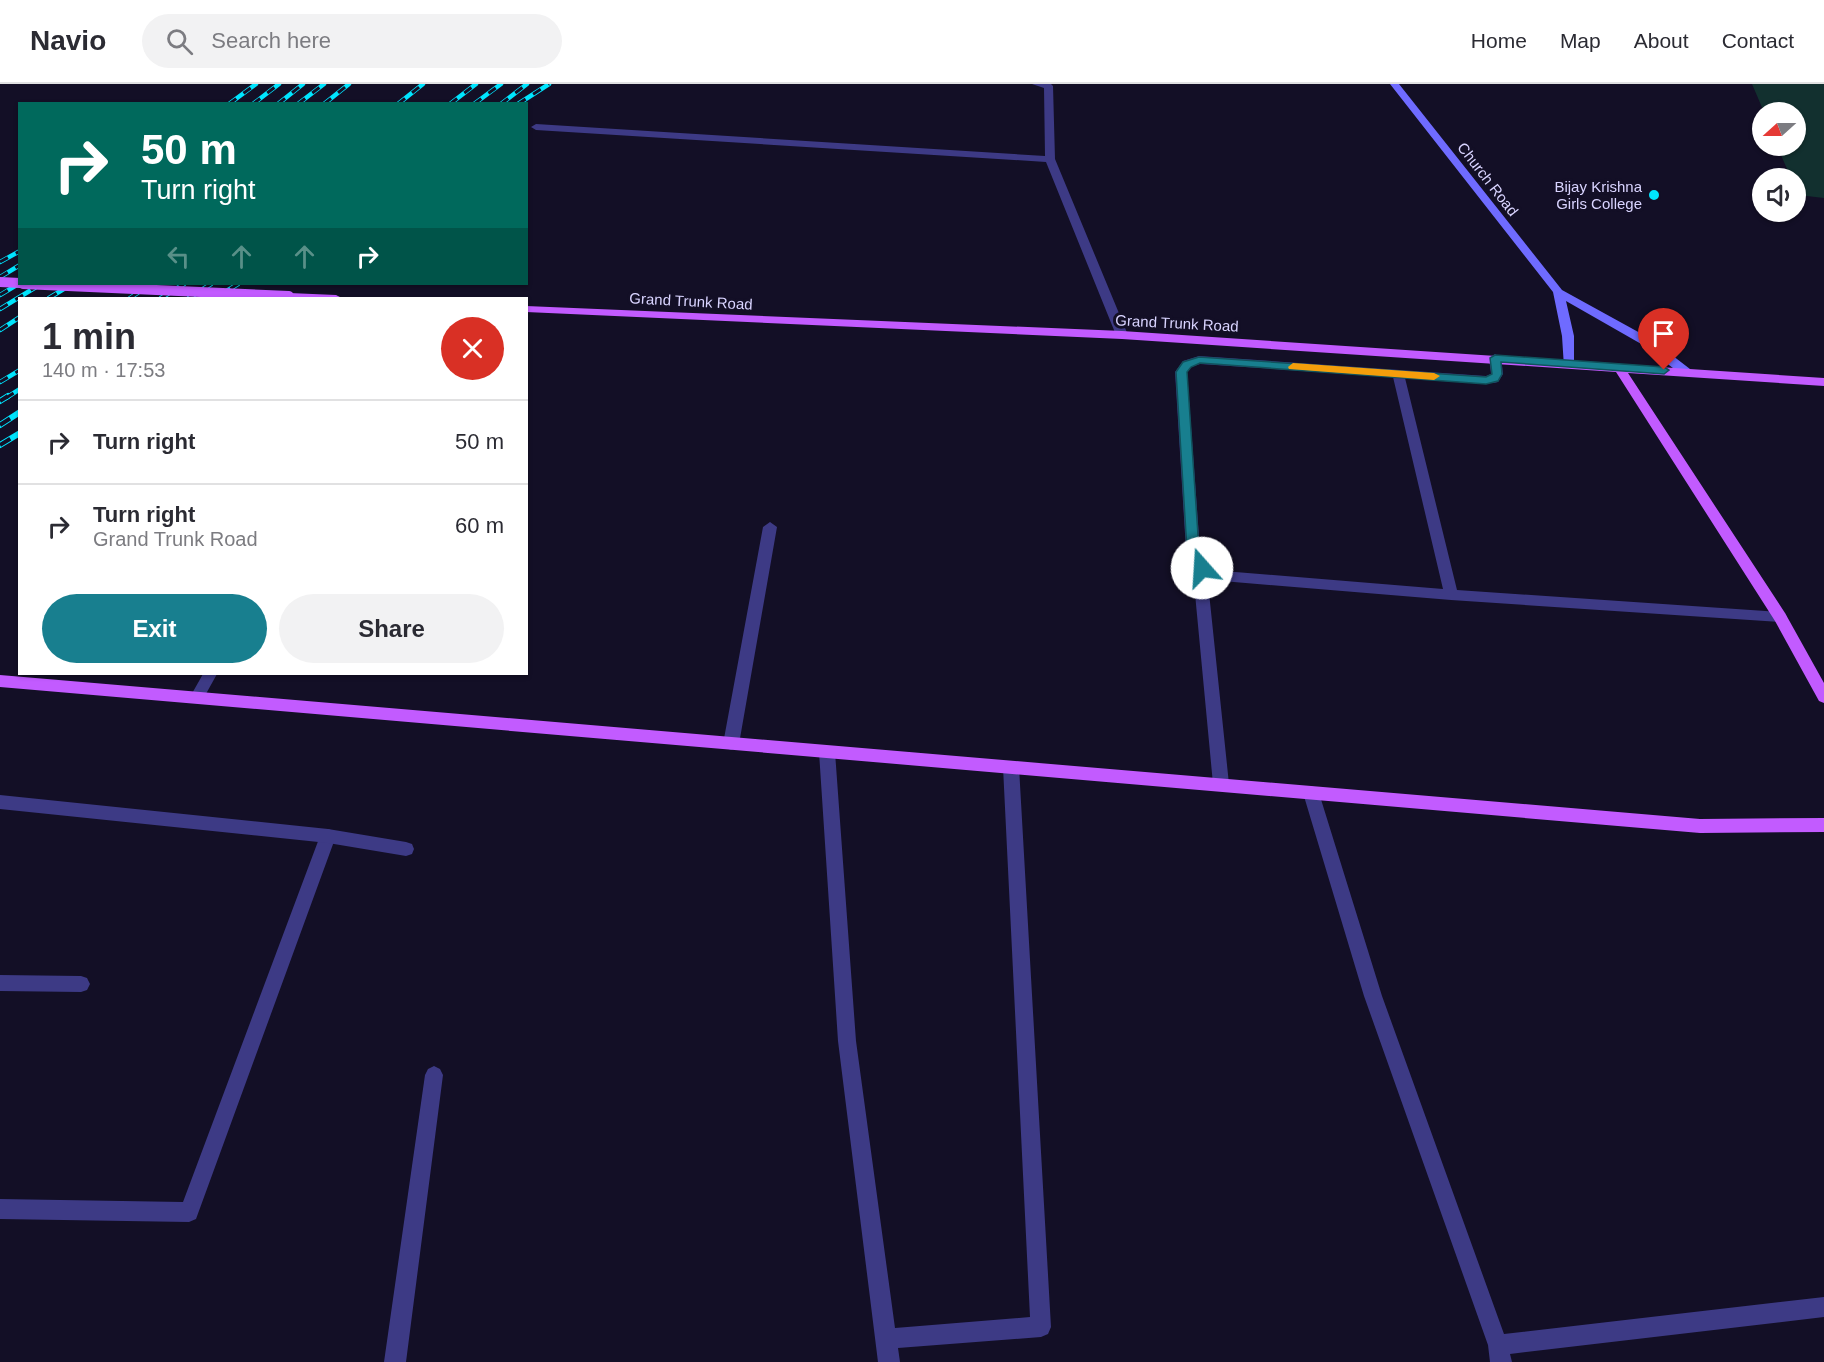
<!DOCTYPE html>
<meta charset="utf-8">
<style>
body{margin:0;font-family:Arial,sans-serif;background:#f2f2f3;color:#2b2b33;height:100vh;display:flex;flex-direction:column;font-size:22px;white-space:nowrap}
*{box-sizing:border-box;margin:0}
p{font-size:20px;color:#7c7c81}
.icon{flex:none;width:33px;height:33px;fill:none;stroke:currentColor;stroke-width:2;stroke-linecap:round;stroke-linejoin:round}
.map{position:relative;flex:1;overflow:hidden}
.side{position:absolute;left:18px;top:213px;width:510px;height:378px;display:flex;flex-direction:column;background:#fff;border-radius:0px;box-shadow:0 2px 4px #0004}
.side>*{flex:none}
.top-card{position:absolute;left:18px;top:18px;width:510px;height:183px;border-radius:0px;box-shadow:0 2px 4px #0004;background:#00695c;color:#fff;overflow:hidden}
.needle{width:39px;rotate:249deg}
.buttons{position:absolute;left:1752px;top:18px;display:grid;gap:12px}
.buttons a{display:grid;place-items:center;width:54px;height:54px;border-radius:50%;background:#fff;box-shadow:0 2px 4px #0004;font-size:30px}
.pin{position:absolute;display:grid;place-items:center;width:51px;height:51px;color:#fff;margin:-62px -26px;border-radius:50% 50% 50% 0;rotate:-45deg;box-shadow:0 0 6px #0007}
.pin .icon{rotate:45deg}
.me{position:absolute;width:66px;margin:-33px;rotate:341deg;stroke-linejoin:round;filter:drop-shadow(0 0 4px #0008)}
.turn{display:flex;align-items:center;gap:21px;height:126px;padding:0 24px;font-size:27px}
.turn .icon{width:78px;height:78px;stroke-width:2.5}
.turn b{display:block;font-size:42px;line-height:51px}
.lanes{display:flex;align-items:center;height:57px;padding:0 24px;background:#0003;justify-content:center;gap:30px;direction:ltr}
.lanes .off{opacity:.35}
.round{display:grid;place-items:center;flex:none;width:63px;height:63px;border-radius:32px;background:#f2f2f3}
.summary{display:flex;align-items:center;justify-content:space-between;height:102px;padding:0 24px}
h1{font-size:36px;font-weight:600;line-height:45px}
.cta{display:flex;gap:12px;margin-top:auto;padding:12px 24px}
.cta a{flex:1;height:69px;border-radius:36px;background:#187f8f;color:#fff;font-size:24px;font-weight:600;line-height:69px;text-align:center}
.cta a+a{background:#f2f2f3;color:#2b2b33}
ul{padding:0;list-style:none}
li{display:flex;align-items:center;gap:18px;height:84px;padding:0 24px;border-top:2px solid #e1e1e2}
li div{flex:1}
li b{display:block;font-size:22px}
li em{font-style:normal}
header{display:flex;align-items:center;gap:36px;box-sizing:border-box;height:84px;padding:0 30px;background:#fff;border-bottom:2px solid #e1e1e2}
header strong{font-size:28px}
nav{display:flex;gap:33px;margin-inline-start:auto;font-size:21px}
.search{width:420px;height:54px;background:#f2f2f3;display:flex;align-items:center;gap:15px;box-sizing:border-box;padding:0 21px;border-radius:33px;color:#7c7c81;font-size:22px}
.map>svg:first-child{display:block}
</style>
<header>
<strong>Navio</strong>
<div class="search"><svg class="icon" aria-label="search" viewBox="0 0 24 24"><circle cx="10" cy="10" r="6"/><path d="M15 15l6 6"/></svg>Search here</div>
<nav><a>Home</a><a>Map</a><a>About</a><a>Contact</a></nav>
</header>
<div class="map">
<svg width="1824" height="1278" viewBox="0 0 1824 1278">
<rect width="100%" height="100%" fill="#130f26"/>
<path fill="#12302f" d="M 1752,0 L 1824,0 L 1824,114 L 1798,111 L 1796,94 L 1791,94 L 1777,62 L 1796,62 L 1796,28 L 1764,28 Z"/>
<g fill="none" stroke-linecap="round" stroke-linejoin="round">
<path fill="#3d3a85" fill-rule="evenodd" d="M 1032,0 L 1051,0 L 1053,2 L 1055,75 L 1128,251 L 1126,253 L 1122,255 L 1116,251 L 1046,78 L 536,46 L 531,43 L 536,40 L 1045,72 L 1044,4 Z
M 203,590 L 217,590 L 202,617 L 192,617 L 190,613 Z
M 328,745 L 334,747 L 336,752 L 196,1135 L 189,1138 L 0,1135 L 0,1115 L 183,1118 L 320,752 L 322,747 Z"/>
<path fill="#3d3a85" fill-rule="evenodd" d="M 1495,270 L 1501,274 L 1503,290 L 1498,298 L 1494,299 L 1405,294 L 1457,506 L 1780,528 L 1785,529 L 1787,533 L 1785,537 L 1780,538 L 1451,516 L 1222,497 L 1197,488 L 1186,466 L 1175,288 L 1183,277 L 1199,272 L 1486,292 L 1491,290 L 1489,274 ZM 1200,280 L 1393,293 L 1443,505 L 1223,487 L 1207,481 L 1200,466 L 1187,288 L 1191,283 Z
M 770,438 L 777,443 L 739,660 L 736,664 L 731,666 L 726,664 L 723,660 L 763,443 Z
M 1201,494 L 1208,499 L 1229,700 L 1227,705 L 1221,707 L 1215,705 L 1213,700 L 1194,499 Z
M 827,662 L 832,663 L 835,668 L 856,957 L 895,1244 L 1030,1233 L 1003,683 L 1006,678 L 1011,677 L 1016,678 L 1019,683 L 1051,1243 L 1048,1250 L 1041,1253 L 898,1264 L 900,1278 L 878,1278 L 838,957 L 819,668 L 822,663 Z
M 1311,702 L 1317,704 L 1319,709 L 1382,912 L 1504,1250 L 1824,1213 L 1824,1233 L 1510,1270 L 1512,1278 L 1490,1278 L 1488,1261 L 1364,912 L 1303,709 L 1305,704 Z
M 0,711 L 328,745 L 406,758 L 412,760 L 414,765 L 412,770 L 406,772 L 328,759 L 0,725 Z
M 0,891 L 81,892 L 87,894 L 90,900 L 87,906 L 81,908 L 0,907 Z
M 434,982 L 440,985 L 443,991 L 406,1278 L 384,1278 L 425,991 L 428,985 Z"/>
<path fill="#6f6bff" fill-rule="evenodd" d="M 1390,0 L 1399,0 L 1562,206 L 1651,255 L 1690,285 L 1690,291 L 1682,291 L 1643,261 L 1566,217 L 1574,252 L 1574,280 L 1572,283 L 1564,283 L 1562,252 L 1553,208 Z"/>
<path fill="#c25bff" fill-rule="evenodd" d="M 289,209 L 336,211 L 342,214 L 285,214 L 285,210 Z
M 526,222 L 1122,247 L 1824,294 L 1824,302 L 1628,289 L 1785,529 L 1824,599 L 1824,619 L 1819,617 L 1775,537 L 1616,288 L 1122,255 L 526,228 Z
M 0,591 L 1700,735 L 1824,734 L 1824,748 L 1700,749 L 0,603 Z"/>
<g stroke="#00e5ff" stroke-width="4.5">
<path id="rail-far1" d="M 229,20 L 256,0
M 253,20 L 279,0
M 278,20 L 303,0
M 298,20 L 324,0
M 324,20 L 349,0
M 398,20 L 423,0
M 450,20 L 476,0
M 474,20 L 501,0
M 501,20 L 527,0
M 518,20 L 549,0
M 0,178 L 20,167
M 0,193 L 20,181
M 0,211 L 20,199
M 49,214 L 72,200
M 130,214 L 151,200
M 161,214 L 184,200
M 189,214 L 211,200
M 215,214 L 238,200
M 0,225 L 41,200
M 0,246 L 20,233
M 0,298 L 20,286
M 6,314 L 20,305"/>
</g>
<g stroke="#00e5ff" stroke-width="6">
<path id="rail" d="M 0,317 L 8,312
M 0,341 L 20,328
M 0,361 L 20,349"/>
</g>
<use href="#rail-far1" stroke="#130f26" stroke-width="3" stroke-dasharray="9" stroke-linecap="butt"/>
<use href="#rail" stroke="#130f26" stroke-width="4" stroke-dasharray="12" stroke-linecap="butt"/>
<path stroke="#c25bff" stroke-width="10" d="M 0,198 L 20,199
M 23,200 L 289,212"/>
</g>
<path fill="#187f8f" stroke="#10535d" stroke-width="1.5" d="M 1495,271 L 1664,283 L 1669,286 L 1664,290 L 1501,278 L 1502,290 L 1498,297 L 1486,300 L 1200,279 L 1191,283 L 1187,288 L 1199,466 L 1208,484 L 1206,487 L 1197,487 L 1187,466 L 1176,288 L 1183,278 L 1199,273 L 1486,293 L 1492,290 L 1490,274 Z"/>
<path fill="#f59e0b" d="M 1293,279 L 1434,289 L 1440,292 L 1434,296 L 1289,285 L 1288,283 Z"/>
<circle fill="#00e5ff" stroke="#130f26" stroke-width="2" cx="1654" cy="111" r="6"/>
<g text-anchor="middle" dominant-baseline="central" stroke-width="6" stroke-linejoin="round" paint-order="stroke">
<g font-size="15" fill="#d9d4ff" stroke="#130f26">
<text transform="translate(1488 95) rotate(52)">Church Road</text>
<text transform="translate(691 217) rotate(3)">Grand Trunk Road</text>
<text transform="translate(1177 239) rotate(3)">Grand Trunk Road</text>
</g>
<g font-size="15" fill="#d9d4ff" stroke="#130f26" text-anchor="end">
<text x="1642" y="102">Bijay Krishna<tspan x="1642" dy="17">Girls College</tspan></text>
</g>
</g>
</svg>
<div class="buttons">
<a><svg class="needle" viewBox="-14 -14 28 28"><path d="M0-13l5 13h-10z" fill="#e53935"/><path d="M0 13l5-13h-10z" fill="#7c7c81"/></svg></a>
<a><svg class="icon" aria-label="sound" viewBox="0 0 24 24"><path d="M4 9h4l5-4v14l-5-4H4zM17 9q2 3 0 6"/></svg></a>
</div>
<div class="pin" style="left:1664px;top:286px;background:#d93025"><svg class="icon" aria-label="arrive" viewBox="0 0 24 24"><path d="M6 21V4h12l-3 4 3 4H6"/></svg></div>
<svg class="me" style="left:1202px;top:484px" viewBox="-20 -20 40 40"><circle r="19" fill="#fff"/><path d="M0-13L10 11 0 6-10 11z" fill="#187f8f"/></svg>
<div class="top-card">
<div class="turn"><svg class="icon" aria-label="right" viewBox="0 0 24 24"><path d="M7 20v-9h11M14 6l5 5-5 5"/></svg><div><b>50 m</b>Turn right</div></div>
<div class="lanes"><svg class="icon off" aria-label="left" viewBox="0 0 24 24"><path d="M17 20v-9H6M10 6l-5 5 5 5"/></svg><svg class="icon off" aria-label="ahead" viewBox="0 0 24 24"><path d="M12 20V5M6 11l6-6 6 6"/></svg><svg class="icon off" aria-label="ahead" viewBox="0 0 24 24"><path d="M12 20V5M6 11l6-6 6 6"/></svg><svg class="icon" aria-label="right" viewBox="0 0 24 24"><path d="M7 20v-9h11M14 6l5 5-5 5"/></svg></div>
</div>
<section class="side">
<div class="summary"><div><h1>1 min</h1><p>140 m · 17:53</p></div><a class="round" style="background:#d93025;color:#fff"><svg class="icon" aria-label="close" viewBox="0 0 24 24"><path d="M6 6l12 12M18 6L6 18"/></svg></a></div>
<ul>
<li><svg class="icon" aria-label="right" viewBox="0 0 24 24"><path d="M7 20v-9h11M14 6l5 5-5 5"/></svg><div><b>Turn right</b></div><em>50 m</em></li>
<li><svg class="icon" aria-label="right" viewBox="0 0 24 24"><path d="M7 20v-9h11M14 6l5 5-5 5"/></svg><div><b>Turn right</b><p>Grand Trunk Road</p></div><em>60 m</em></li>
</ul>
<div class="cta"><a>Exit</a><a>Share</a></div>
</section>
</div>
